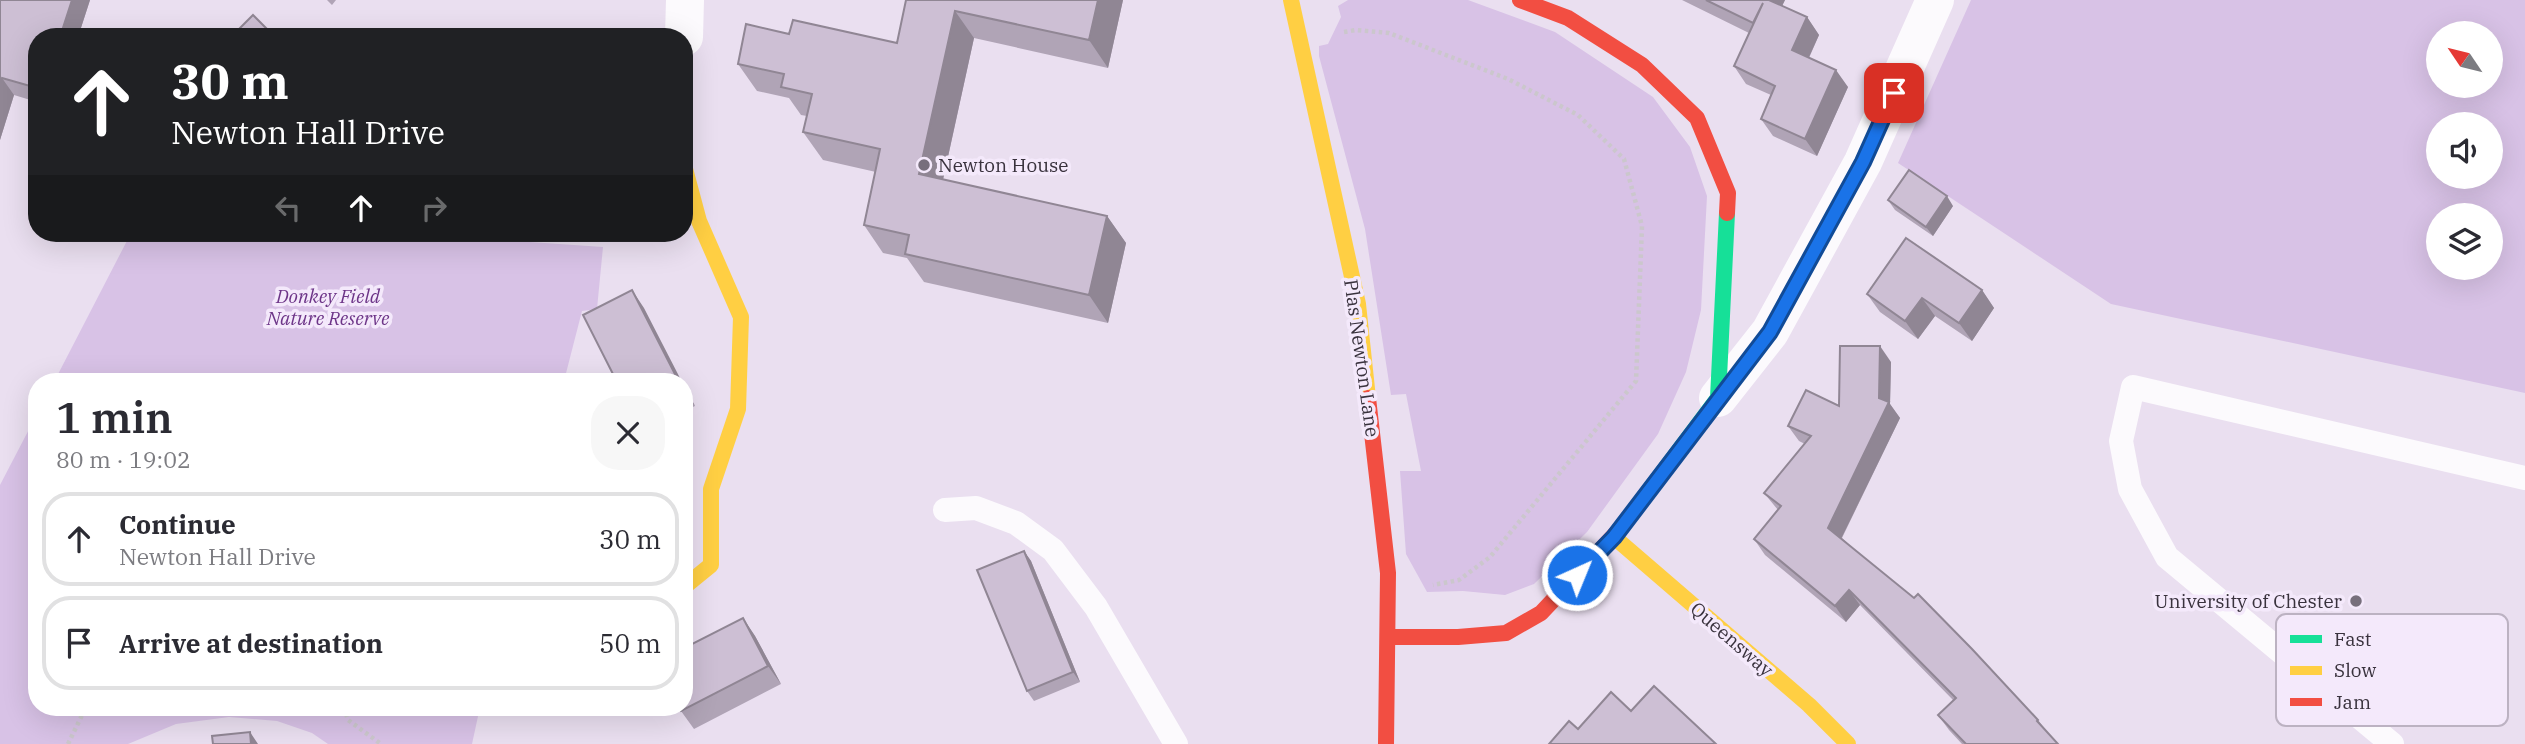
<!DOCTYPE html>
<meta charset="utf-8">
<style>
body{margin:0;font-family:"IBM Plex Serif",serif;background:#f7f7f7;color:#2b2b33;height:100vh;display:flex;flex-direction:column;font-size:26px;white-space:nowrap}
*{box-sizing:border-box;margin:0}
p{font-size:23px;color:#7c7c81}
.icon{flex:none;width:38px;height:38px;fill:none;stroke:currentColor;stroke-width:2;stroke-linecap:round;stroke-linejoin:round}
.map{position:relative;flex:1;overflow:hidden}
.drawer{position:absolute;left:28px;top:373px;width:665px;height:343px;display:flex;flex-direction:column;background:#fff;border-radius:28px;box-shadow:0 7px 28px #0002}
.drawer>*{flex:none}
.hud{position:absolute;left:28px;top:28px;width:665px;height:214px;border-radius:28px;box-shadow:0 7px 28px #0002;background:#202124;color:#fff;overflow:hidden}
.needle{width:46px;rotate:305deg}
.controls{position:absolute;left:2426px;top:21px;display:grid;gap:14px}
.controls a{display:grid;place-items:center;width:77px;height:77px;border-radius:50%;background:#fff;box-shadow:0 7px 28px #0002;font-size:35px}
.pin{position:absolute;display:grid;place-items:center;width:60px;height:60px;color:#fff;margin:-30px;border-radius:14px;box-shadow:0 4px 10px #0006}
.me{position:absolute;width:77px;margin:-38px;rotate:44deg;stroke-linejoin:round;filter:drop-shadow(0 0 5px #0008)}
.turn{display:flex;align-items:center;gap:24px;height:147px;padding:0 28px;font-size:32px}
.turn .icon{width:91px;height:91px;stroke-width:2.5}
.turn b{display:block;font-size:49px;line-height:60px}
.lanes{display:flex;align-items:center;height:66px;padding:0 28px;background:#0003;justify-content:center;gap:35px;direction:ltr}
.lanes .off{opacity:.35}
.round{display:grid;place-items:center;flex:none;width:74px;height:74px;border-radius:28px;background:#f7f7f7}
.headline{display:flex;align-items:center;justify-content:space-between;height:119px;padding:0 28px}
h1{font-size:42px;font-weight:600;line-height:52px}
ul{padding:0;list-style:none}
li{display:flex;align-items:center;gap:21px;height:94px;margin:0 14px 10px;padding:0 14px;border:4px solid #e1e1e2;border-radius:28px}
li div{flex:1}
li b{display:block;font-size:26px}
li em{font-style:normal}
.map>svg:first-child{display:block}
</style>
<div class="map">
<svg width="2525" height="744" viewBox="0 0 2525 744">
<rect width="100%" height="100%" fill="#eadff0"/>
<path fill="#d8c2e6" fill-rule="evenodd" d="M 1348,0 L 1468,0 L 1555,32 L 1653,97 L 1690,147 L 1707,196 L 1701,310 L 1686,372 L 1658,434 L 1587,532 L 1534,584 L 1505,595 L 1463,591 L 1427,592 L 1406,554 L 1400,471 L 1421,471 L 1406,394 L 1391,395 L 1365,229 L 1319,56 L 1319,46 L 1328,44 L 1341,17 L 1338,6 Z
M 1971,0 L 2525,0 L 2525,393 L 2111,304 L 1898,163 ZM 2438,33 L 2490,33 L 2490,86 L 2438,86 ZM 2490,124 L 2490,177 L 2438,177 L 2438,124 ZM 2438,215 L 2490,215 L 2490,268 L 2438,268 Z
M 131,233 L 398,233 L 603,247 L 597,309 L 582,311 L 564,381 L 54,382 Z
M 37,414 L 37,707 L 480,707 L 472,744 L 328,744 L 312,733 L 277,721 L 229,717 L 176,724 L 128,744 L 0,744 L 0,485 Z"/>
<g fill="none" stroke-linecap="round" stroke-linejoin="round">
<path stroke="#cbc7cc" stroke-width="4.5" stroke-dasharray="3.5 3.5" stroke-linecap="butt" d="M 1344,32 L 1356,30 L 1389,33 L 1508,79 L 1578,115 L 1624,159 L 1642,226 L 1636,381 L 1490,557 L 1459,580 L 1433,585
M 344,707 L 348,720 L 381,744
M 68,744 L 86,707"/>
<path stroke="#fcfafd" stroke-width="24" d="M 945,510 L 976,508 L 1016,523 L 1053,550 L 1096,607 L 1176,744
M 2392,744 L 2167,557 L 2130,489 L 2121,441 L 2133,387 L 2525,478"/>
<path stroke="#fcfafd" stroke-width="38" d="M 684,37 L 685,0
M 1718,398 L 1770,332 L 1863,162 L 1935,0"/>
<path stroke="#16e098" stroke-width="16" d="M 1620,529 L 1718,398 L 1727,213"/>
<path stroke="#ffcf43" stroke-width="16" d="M 1291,0 L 1358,304 L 1368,398
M 684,165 L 699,221 L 741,317 L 738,409 L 711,489 L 711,565 L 684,587
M 1614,537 L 1809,705 L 1848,744"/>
<path stroke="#f24e42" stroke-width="16" d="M 1520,0 L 1568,18 L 1642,65 L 1697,118 L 1728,193 L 1727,213
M 1368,398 L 1388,573 L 1386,744
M 1389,637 L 1458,637 L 1506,633 L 1541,613 L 1620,529"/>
</g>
<path fill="#b0a4b6" d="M 0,0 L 90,0 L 78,37 L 37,37 L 37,102 L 14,95 L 0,140 Z
M 327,0 L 336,0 L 332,5 Z
M 906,0 L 1123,0 L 1108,68 L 974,38 L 943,180 L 1107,216 L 1126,243 L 1108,323 L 924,282 L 907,258 L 883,253 L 864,225 L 876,172 L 823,160 L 803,132 L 807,116 L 801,115 L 789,98 L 757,91 L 738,64 L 789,34 L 897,43 Z
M 1682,0 L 1785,0 L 1782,6 L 1807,17 L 1819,35 L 1809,58 L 1848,87 L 1817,156 L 1773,136 L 1761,119 L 1771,95 L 1746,84 L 1734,66 L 1749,33 Z
M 1888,200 L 1953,206 L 1933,236 L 1895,210 Z
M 1982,290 L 1994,308 L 1972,341 L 1935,316 L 1918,339 L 1880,312 L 1867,294 Z
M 1891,362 L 1890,404 L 1900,418 L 1842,538 L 2038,720 L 2048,733 L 2058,744 L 1962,744 L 1949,730 L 1938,715 L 1953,700 L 1860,605 L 1846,622 L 1765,555 L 1754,539 L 1778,510 L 1764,493 L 1805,444 L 1799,441 L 1788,426 L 1839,406 Z
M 684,386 L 695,406 L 684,411 Z
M 1024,551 L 1031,561 L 1080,682 L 1034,701 L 1027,691 Z
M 743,618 L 755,636 L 781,684 L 694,729 L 681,711 Z"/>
<path fill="#908694" d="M 72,0 L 90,0 L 78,37 L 60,37 Z
M 1098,0 L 1123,0 L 1108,68 L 1089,40 Z
M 1766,0 L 1785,0 L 1777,16 Z
M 955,11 L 974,38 L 938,202 L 919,174 Z
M 1807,17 L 1819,35 L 1804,68 L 1792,50 Z
M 1836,70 L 1848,87 L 1817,156 L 1805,139 Z
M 2,78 L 14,95 L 0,140 L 0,83 Z
M 1947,196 L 1953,206 L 1933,236 L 1926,227 Z
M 1107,216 L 1126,243 L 1108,323 L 1089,295 Z
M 632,290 L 644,308 L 682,382 L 679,382 Z
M 1982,290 L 1994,308 L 1972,341 L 1959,323 Z
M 1922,298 L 1935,316 L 1918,339 L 1905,321 Z
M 1880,346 L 1891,362 L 1890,404 L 1900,418 L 1839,543 L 1828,528 Z
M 684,386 L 695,406 L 684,391 Z
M 1024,551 L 1031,561 L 1080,682 L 1073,672 Z
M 1849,590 L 1860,605 L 1846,622 L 1835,606 Z
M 743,618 L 755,636 L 781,684 L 768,666 Z
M 250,732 L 258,744 L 251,744 Z"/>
<path fill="#cdbfd4" stroke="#908694" stroke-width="2" d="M 0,0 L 72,0 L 60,37 L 37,37 L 37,88 L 2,78 L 0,83 Z
M 906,0 L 1098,0 L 1089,40 L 955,11 L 919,174 L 1107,216 L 1089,295 L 905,254 L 909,235 L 864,225 L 880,149 L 803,132 L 812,94 L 781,87 L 784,74 L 738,64 L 746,24 L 789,34 L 793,20 L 897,43 Z
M 1706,0 L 1769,0 L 1807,17 L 1792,50 L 1836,70 L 1805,139 L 1761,119 L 1775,86 L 1734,66 L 1763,3 L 1753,23 Z
M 253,15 L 275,37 L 231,37 Z
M 1909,170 L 1947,196 L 1926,227 L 1888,200 Z
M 1906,238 L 1982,290 L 1959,323 L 1922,298 L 1905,321 L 1867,294 Z
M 632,290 L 679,382 L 617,382 L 583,315 Z
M 1840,346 L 1880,346 L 1879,398 L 1889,402 L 1828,528 L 1914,598 L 1918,594 L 1972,649 L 2038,720 L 2037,721 L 2058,744 L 1966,744 L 1938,715 L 1956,698 L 1849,590 L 1835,606 L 1754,539 L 1781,506 L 1764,493 L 1811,436 L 1788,426 L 1806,390 L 1839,406 Z
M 1024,551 L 1073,672 L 1027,691 L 977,570 Z
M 743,618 L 768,666 L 681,711 L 679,707 L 684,707 L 684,648 Z
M 1654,686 L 1716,744 L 1549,744 L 1569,721 L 1578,729 L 1611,692 L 1631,711 Z
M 250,732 L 251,744 L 213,744 L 212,736 Z"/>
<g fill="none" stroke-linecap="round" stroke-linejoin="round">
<g stroke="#114b97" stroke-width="18">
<path id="route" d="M 1577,575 L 1614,537 L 1770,332 L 1863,162 L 1894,93"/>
</g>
<use href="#route" stroke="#1a73e8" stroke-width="12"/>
</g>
<g fill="#776f7c" stroke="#f4e9fb" stroke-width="2.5">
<circle cx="924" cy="165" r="7"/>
<circle cx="2356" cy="601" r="7"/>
</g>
<g text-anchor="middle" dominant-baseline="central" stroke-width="7" stroke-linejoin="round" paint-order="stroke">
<g font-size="19" fill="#39323d" stroke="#f4e9fb" text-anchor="start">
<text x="938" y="165">Newton House</text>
<text x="2342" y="601" text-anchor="end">University of Chester</text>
</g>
<g font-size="19" font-style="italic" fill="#6d3588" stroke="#f4e9fb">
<text x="328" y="296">Donkey Field<tspan x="328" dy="22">Nature Reserve</tspan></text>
</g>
<g font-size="19" fill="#39323d" stroke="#f4e9fb">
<text transform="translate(1362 358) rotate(82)">Plas Newton Lane</text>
<text transform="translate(1732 639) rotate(41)">Queensway</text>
</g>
</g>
<rect x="2276" y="614" width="232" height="112" rx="10" fill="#f4e9fb" stroke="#bcb2c2" stroke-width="2"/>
<rect x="2290" y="635" width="32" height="8" fill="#16e098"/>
<rect x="2290" y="666" width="32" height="9" fill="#ffcf43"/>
<rect x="2290" y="698" width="32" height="8" fill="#f24e42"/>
<g font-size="19" fill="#39323d">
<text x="2334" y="646">Fast</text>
<text x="2334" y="677">Slow</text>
<text x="2334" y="709">Jam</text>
</g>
</svg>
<div class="controls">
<a><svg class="needle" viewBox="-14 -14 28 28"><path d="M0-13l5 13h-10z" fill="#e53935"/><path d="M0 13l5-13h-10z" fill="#7c7c81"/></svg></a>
<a><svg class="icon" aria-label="sound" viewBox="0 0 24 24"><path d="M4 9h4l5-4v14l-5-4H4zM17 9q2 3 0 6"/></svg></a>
<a><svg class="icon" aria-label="layers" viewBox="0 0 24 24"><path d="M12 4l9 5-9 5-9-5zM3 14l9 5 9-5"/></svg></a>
</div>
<div class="pin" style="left:1894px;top:93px;background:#d93025"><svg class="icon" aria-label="arrive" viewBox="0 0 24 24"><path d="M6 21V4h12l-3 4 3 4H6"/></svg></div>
<svg class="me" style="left:1577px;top:575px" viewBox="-20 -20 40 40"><circle r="17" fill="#1a73e8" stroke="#fff" stroke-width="3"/><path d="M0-11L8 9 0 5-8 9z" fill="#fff"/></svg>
<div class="hud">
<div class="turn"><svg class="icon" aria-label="ahead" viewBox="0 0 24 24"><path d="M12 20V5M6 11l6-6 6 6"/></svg><div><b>30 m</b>Newton Hall Drive</div></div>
<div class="lanes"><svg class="icon off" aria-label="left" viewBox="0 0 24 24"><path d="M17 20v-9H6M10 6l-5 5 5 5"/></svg><svg class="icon" aria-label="ahead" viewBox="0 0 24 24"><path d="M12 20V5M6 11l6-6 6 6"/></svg><svg class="icon off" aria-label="right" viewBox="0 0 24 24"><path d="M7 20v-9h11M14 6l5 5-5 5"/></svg></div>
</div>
<section class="drawer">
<div class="headline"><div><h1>1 min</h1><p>80 m · 19:02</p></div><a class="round"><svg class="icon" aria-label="close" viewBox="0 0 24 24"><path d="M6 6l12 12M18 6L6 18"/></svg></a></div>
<ul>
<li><svg class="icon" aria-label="ahead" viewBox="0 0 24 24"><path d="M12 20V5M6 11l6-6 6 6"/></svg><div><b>Continue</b><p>Newton Hall Drive</p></div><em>30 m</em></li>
<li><svg class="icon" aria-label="arrive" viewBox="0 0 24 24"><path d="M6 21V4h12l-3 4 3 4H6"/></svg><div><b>Arrive at destination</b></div><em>50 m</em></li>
</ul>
</section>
</div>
